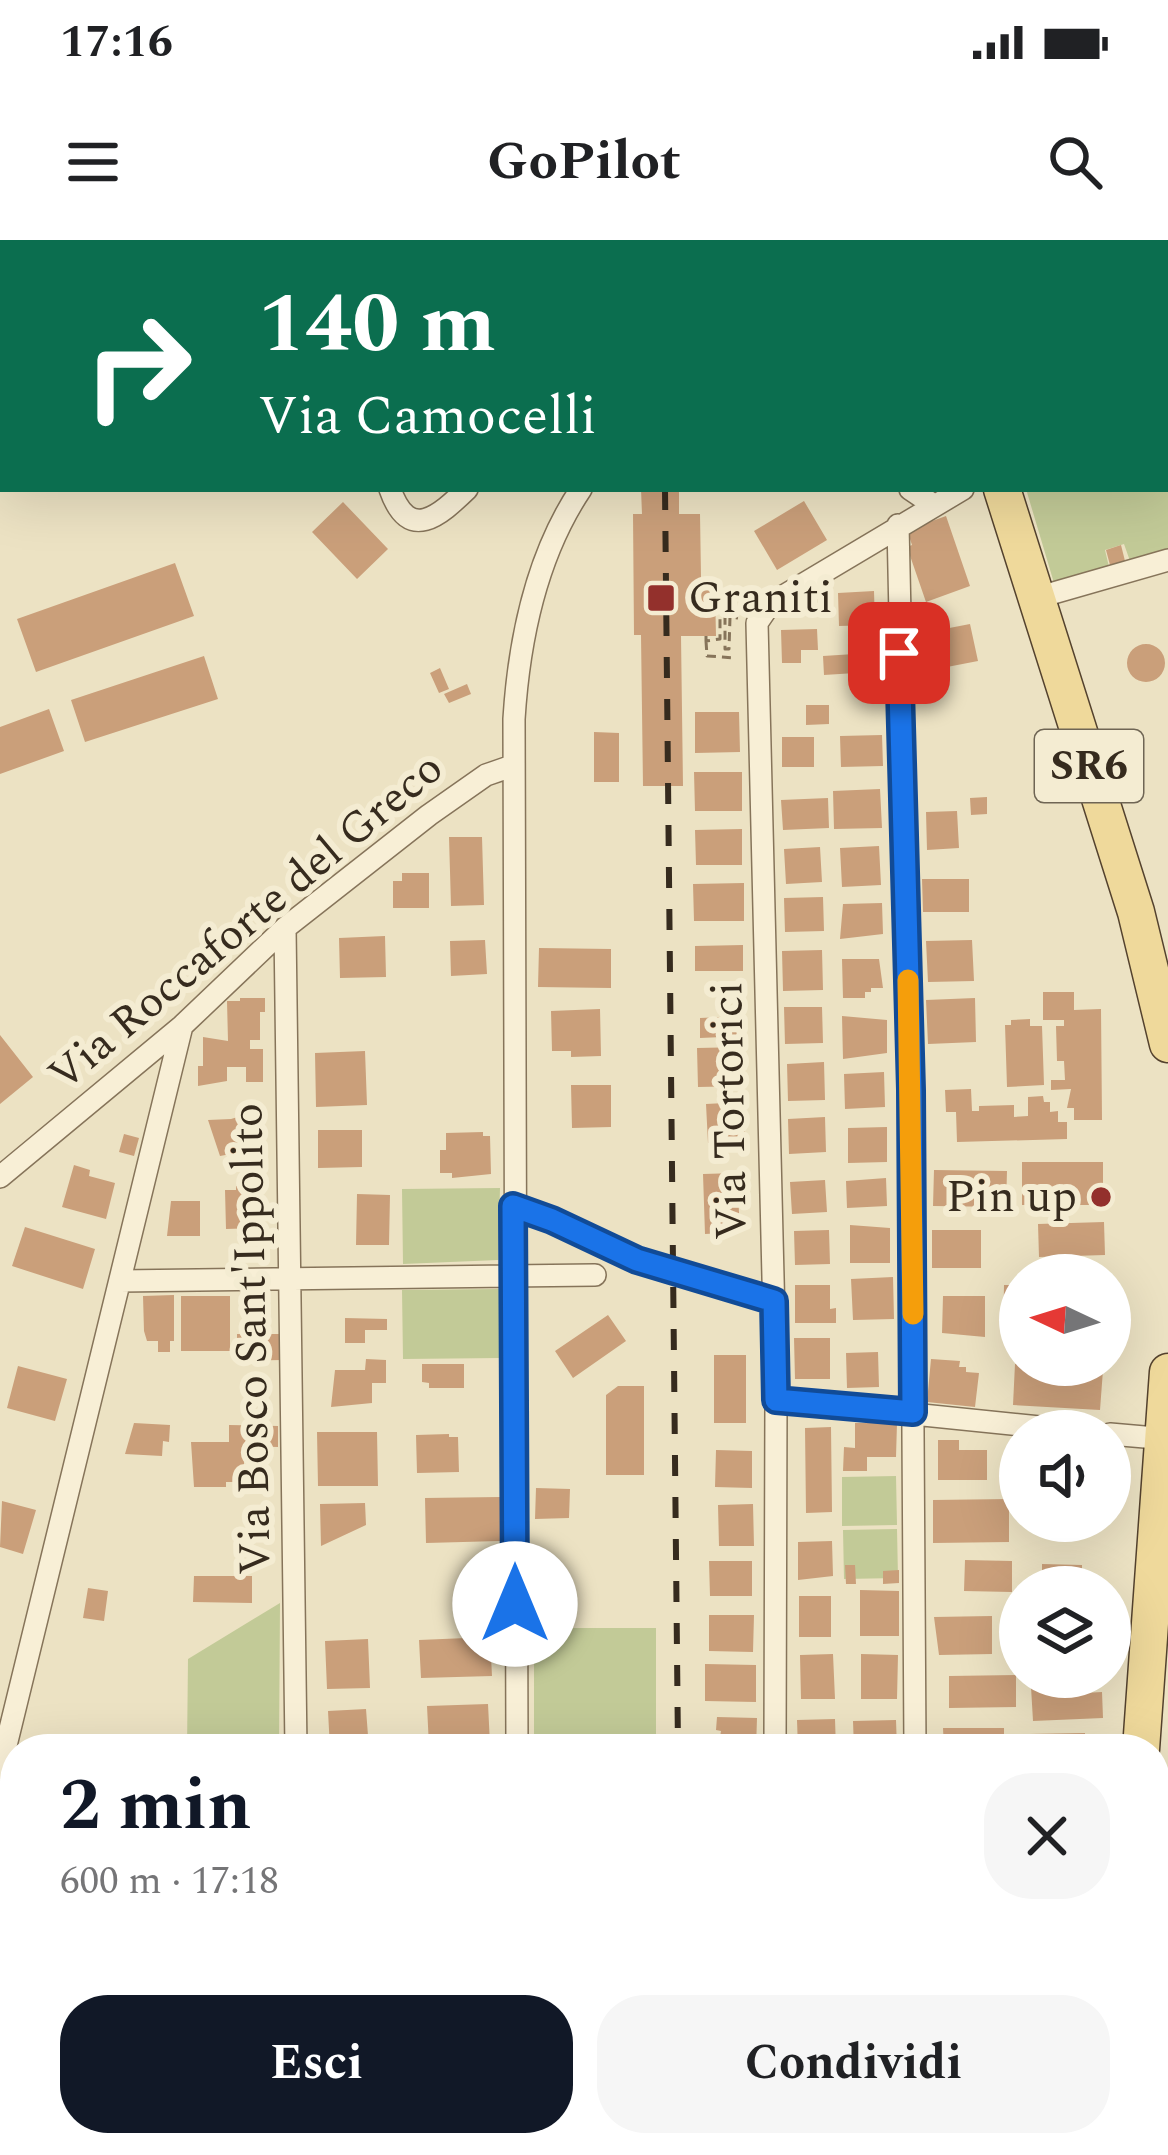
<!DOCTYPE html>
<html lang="it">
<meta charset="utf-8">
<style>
body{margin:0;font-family:Spectral,serif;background:#f6f6f6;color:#202124;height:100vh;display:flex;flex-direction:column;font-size:45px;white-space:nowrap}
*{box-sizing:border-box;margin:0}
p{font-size:39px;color:#757577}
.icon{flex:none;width:66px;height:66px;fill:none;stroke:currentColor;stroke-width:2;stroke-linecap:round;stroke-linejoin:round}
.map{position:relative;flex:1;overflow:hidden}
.panel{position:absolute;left:0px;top:1494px;width:1170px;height:423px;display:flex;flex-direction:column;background:#fff;border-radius:48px 48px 0 0;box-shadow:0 12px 48px #0002}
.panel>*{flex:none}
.top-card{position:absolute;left:0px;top:0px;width:1170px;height:252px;box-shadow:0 12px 48px #0002;background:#0b6e4f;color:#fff;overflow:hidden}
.needle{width:78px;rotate:274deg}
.buttons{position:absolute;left:999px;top:1014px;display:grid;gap:24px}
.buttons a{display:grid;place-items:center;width:132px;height:132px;border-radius:50%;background:#fff;box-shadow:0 12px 48px #0002;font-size:60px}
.pin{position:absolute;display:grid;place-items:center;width:102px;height:102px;color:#fff;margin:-51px;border-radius:24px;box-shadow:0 6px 18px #0006}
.me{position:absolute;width:132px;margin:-66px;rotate:0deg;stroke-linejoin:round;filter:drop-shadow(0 0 9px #0008)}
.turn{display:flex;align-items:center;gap:42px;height:252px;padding:0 60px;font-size:54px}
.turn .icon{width:156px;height:156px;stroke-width:2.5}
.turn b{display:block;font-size:84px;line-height:102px}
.round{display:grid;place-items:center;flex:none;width:126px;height:126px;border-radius:48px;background:#f6f6f6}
.head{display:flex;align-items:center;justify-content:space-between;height:204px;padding:0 60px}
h1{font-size:72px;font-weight:700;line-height:90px;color:#111827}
.action{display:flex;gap:24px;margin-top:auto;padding:24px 60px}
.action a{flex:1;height:138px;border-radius:48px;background:#111827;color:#fff;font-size:48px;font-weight:700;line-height:138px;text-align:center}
.action a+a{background:#f6f6f6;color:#202124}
.status{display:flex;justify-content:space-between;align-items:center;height:84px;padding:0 60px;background:#fff;direction:ltr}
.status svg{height:33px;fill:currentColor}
header{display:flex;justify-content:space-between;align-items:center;height:156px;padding:0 60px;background:#fff;font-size:54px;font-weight:700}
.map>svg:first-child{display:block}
</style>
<div class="status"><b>17:16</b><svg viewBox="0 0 49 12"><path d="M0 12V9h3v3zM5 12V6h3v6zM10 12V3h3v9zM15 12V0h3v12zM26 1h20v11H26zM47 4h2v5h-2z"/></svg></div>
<header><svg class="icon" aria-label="menu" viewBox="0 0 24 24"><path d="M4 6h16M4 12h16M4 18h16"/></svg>GoPilot<svg class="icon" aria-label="search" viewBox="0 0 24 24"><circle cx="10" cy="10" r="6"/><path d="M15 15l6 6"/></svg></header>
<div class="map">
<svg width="1168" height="1915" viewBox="0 0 1168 1915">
<rect width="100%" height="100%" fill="#ece2c3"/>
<path fill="#c2ca97" d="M 1168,169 L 1168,310 L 1130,321 L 1124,304 L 1105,310 L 1109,327 L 1054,343 L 1026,249 L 1167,249 Z
M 500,948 L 498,1020 L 403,1024 L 402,949 Z
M 499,1049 L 500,1118 L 403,1119 L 402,1050 Z
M 896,1236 L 897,1285 L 842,1286 L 842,1237 Z
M 897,1289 L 898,1338 L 844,1339 L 843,1290 Z
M 280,1363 L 279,1509 L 187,1509 L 188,1419 Z
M 534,1388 L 656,1388 L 656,1509 L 534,1509 Z
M 0,1666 L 15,1670 L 15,1807 L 0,1804 Z"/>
<path fill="#ca9f7a" d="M 641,249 L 679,249 L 679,274 L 700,274 L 701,337 L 715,352 L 716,396 L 681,396 L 683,546 L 643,546 L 641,395 L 634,395 L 633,274 L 642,274 Z
M 804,261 L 827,300 L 777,330 L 754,291 Z
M 343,262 L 388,309 L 357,339 L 312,292 Z
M 946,276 L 970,346 L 926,362 L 907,307 L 912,305 L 907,290 Z
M 1121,305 L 1125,321 L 1110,325 L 1106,310 Z
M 175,323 L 194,376 L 36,432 L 17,379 Z
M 874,351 L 875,385 L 839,386 L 838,353 Z
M 970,384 L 978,421 L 947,427 L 939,390 Z
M 817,389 L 818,410 L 801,410 L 801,423 L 782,423 L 781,390 Z
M1127 423a19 19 0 1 1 38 0a19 19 0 1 1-38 0Z
M 870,413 L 871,432 L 824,435 L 823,416 Z
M 204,416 L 218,459 L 85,502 L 71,460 Z
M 440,428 L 449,449 L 439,453 L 430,433 Z
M 932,439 L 934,453 L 908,457 L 906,444 Z
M 467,444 L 471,454 L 449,463 L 444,454 Z
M 806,465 L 829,465 L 829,484 L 806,485 Z
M 49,469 L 64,511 L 0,534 L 0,487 Z
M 695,472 L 739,472 L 740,512 L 695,513 Z
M 594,492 L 619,493 L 619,542 L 594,542 Z
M 882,495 L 883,526 L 841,527 L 840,496 Z
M 782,497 L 814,497 L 814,527 L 782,527 Z
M 694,532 L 742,532 L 742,571 L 695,571 Z
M 880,549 L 882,588 L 834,589 L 833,551 Z
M 987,557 L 987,574 L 971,575 L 970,558 Z
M 828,558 L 829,588 L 783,590 L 781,560 Z
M 957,571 L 959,608 L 927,610 L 926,572 Z
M 742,589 L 742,625 L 696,625 L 695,590 Z
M 449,597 L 482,597 L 484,665 L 451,666 Z
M 879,606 L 881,645 L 842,647 L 840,608 Z
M 820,607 L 822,642 L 786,644 L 784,609 Z
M 402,633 L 429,633 L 429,668 L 393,668 L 393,641 L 402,641 Z
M 922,639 L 969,639 L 969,672 L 923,672 Z
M 744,643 L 744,681 L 694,681 L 693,644 Z
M 823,657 L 824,691 L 785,692 L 784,658 Z
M 882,663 L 883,694 L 840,699 L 843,664 Z
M 385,696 L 386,737 L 340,738 L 339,698 Z
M 485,700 L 487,734 L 451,736 L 450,701 Z
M 972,700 L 974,741 L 928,742 L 926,701 Z
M 743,705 L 743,731 L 695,731 L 695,706 Z
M 539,708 L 611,709 L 611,748 L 538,747 Z
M 822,710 L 823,750 L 783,751 L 782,711 Z
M 842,719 L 879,719 L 883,748 L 871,748 L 871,752 L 865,752 L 865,758 L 843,758 Z
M 1043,752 L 1074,752 L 1074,770 L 1101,769 L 1102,880 L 1074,880 L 1074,868 L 1067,868 L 1071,849 L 1051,850 L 1051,840 L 1065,840 L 1064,821 L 1057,821 L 1056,786 L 1064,786 L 1064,780 L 1043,780 Z
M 240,758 L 265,758 L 265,772 L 260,772 L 260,800 L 250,800 L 250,809 L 263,809 L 263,842 L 246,842 L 246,827 L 227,827 L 227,841 L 198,846 L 198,826 L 203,826 L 203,797 L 228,801 L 227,761 L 240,761 Z
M 975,758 L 976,802 L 928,804 L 926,760 Z
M 784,767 L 822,767 L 823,803 L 785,804 Z
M 600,769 L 601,816 L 571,817 L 571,811 L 552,811 L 551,771 Z
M 744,776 L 745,796 L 700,798 L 700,778 Z
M 842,776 L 887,780 L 887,813 L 843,819 Z
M 1030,779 L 1030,786 L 1042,786 L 1044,845 L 1007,847 L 1005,785 L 1011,785 L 1011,780 Z
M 0,795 L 33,837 L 0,864 Z
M 744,807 L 746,846 L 698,847 L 697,808 Z
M 365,811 L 367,865 L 316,867 L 315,813 Z
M 824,822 L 825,860 L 788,861 L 787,824 Z
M 884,832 L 885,867 L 845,869 L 844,834 Z
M 571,845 L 611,845 L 611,887 L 572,888 Z
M 971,849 L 972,871 L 979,871 L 979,866 L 1014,865 L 1014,877 L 1028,876 L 1028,857 L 1043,856 L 1044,862 L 1050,862 L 1050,872 L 1058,871 L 1058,882 L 1067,882 L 1067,899 L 957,902 L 956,872 L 946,872 L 945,850 Z
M 744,862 L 745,902 L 708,903 L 706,864 Z
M 251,873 L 258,909 L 220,916 L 208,880 L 231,879 Z
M 825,877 L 826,912 L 789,914 L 788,879 Z
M 887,887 L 887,922 L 848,923 L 848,888 Z
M 318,890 L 362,890 L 362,927 L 318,928 Z
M 483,892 L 483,896 L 490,896 L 491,934 L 452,938 L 452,933 L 440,933 L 440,910 L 446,910 L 446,893 Z
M 124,894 L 139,898 L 134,916 L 119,912 Z
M 1022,922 L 1103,922 L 1103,965 L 1022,965 Z
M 74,925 L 90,930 L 89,936 L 115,943 L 106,979 L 62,967 Z
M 934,930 L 1007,931 L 1006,967 L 933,966 Z
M 737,933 L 740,992 L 705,994 L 703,934 Z
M 886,938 L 887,966 L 847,968 L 846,941 Z
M 825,940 L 827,972 L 792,974 L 790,942 Z
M 236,946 L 256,946 L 256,988 L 226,989 L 225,950 L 236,950 Z
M 357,954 L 390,955 L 389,1005 L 356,1005 Z
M 171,961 L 200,961 L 200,996 L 167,996 Z
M 1104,982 L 1105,1015 L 1039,1017 L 1038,984 Z
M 850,985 L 890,988 L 890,1023 L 850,1023 Z
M 25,987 L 95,1009 L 83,1049 L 12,1026 Z
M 829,990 L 830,1024 L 795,1025 L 794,991 Z
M 932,990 L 981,990 L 981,1028 L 932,1028 Z
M 893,1037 L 894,1079 L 853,1080 L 851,1039 Z
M 795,1045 L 830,1045 L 830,1069 L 836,1068 L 836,1083 L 795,1083 Z
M 1004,1045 L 1020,1045 L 1020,1102 L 1003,1102 Z
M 174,1055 L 174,1101 L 170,1101 L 170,1112 L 158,1112 L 158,1101 L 147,1101 L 144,1091 L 143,1056 Z
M 181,1056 L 230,1056 L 230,1111 L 181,1111 Z
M 943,1056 L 985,1056 L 985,1097 L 942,1093 Z
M 608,1075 L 626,1101 L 573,1138 L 555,1111 Z
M 345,1078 L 387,1079 L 387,1090 L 365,1090 L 365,1103 L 345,1103 Z
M 237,1094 L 281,1094 L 282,1120 L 237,1121 Z
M 794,1098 L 830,1098 L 830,1139 L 795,1139 Z
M 878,1112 L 879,1147 L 847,1148 L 846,1113 Z
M 714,1115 L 746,1115 L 746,1183 L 714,1183 Z
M 366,1119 L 386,1120 L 386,1143 L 372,1143 L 372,1163 L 331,1167 L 335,1130 L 365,1130 Z
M 931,1119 L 960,1121 L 959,1127 L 966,1127 L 966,1132 L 979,1133 L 975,1167 L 927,1162 Z
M 422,1124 L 464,1124 L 464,1148 L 429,1148 L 429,1143 L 422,1142 Z
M 1015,1124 L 1103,1130 L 1100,1170 L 1013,1165 Z
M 18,1126 L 67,1139 L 55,1181 L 7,1168 Z
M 618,1146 L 644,1146 L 644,1235 L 606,1235 L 606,1155 Z
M 134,1183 L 170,1185 L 169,1202 L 163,1201 L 162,1216 L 125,1214 Z
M 855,1183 L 897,1183 L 896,1217 L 867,1217 L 867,1231 L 843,1231 L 844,1207 L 855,1208 Z
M 229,1185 L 278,1186 L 278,1207 L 244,1206 L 244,1242 L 226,1242 L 226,1247 L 194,1247 L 191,1202 L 229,1202 Z
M 831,1187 L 832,1272 L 806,1273 L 805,1188 Z
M 317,1192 L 377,1192 L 378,1246 L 318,1246 Z
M 449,1194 L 449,1197 L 458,1197 L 459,1232 L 417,1233 L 416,1195 Z
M 938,1200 L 959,1200 L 959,1210 L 987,1210 L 987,1240 L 938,1240 Z
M 716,1210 L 752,1211 L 752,1248 L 715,1247 Z
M 536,1248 L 570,1249 L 569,1278 L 535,1279 Z
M 500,1257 L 500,1301 L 426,1303 L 425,1258 Z
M 1009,1259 L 1009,1302 L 933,1303 L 933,1260 Z
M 2,1261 L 36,1270 L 23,1314 L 0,1307 Z
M 365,1263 L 366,1285 L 321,1306 L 320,1264 Z
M 753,1264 L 754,1306 L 719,1306 L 718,1265 Z
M 1047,1281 L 1088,1281 L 1087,1298 L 1046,1296 Z
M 832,1301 L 833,1336 L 798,1340 L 798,1302 Z
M 965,1320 L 1012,1321 L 1012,1352 L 964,1351 Z
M 709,1321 L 752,1321 L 752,1356 L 710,1356 Z
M 1042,1324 L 1082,1325 L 1082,1347 L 1042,1347 Z
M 845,1325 L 855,1325 L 856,1344 L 846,1344 Z
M 899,1330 L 899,1343 L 883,1344 L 883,1331 Z
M 194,1336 L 252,1336 L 252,1363 L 193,1362 Z
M 88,1348 L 108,1351 L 104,1381 L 83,1378 Z
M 860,1350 L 899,1351 L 899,1396 L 860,1396 Z
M 799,1356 L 831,1356 L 831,1397 L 799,1397 Z
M 709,1375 L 754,1375 L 753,1412 L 709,1411 Z
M 1020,1375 L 1020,1399 L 1013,1399 L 1012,1376 Z
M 992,1376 L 992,1414 L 939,1415 L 934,1377 Z
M 490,1397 L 492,1436 L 421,1438 L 419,1400 Z
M 368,1399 L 370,1448 L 327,1449 L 325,1401 Z
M 833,1414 L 835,1459 L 801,1459 L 800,1415 Z
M 861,1414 L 898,1415 L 897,1459 L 861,1459 Z
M 705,1424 L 756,1425 L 756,1462 L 705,1461 Z
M 1016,1435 L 1016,1467 L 949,1468 L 949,1436 Z
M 1052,1437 L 1083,1437 L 1084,1453 L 1102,1452 L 1103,1478 L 1033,1481 L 1031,1447 L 1053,1446 Z
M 488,1464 L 490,1504 L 429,1506 L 427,1466 Z
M 366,1469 L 369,1509 L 330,1509 L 328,1471 Z
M 717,1477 L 757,1478 L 756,1509 L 718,1509 L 721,1491 L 716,1490 Z
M 835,1479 L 836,1509 L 798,1509 L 797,1480 Z
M 896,1480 L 897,1509 L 854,1509 L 853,1481 Z
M 943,1488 L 1004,1488 L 1004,1509 L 944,1509 Z
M 1085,1493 L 1085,1509 L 1029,1509 L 1029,1494 Z
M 179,1902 L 222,1902 L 219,1914 Z
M 269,1902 L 317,1902 L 313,1915 L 265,1915 Z
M 404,1902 L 442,1902 L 451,1905 L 448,1915 L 400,1915 Z
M 586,1902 L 627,1902 L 627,1915 L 587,1915 Z
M 719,1902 L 762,1902 L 762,1915 L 719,1915 Z
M 945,1902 L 985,1902 L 989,1915 L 948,1915 Z
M 1006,1902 L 1071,1902 L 1075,1915 L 1010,1915 Z
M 856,1903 L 900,1903 L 900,1915 L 856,1915 Z"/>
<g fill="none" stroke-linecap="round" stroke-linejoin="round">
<g stroke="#86745a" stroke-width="24">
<path id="street" d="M 578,3 L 578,0
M 390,249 C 409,304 440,275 467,249
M 910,249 L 932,264
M 898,285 L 911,876 L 915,1509
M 1036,358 L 1168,320
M 285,688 L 296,1509
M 0,937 L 182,786 L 285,688 L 429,575 L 486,535 L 512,526
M 513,966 L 542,975 L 637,1020
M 696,1038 L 774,1061
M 120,1041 L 595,1035
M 776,1160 L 1079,1191
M 1110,1194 L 1168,1199
M 517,1509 L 514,479 C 519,400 536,316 581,249
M 775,1509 L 776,1160 L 757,383 L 770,364 L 963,249
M 0,1530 L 182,786
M 0,1592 L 15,1596
M 566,1902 L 566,1915
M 917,1902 L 917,1915
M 131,1915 L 134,1902
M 343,1915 L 347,1902
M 775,1915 L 775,1902"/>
</g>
<g stroke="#54422e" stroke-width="39">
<path id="primary" d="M 925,0 L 926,3
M 1002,249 L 1136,672 L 1168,804
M 1141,1509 L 1168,1132
M 1155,1854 L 1168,1915"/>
</g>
<path stroke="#86745a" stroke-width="3" stroke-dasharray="9 6" stroke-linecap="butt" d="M 706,396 L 706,401 L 720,399 L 720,377 L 725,377 L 725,409 L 729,409 L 730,377 L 738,378
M 706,401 L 707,416 L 736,418
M 665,1915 L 668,1902"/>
<use href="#street" stroke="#f8efd6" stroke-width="21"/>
<use href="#primary" stroke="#efd99b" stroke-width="36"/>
<path stroke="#362b1e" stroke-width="6" stroke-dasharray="21 21" stroke-linecap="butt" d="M 644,0 L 644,3
M 665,249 L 678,1509"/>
<g stroke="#86745a" stroke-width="24" stroke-linecap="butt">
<path id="street-bridge" d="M 637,1020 L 696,1038"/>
</g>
<use href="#street-bridge" stroke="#f8efd6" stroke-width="21"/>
</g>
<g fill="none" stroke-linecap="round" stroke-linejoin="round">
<g stroke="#114b97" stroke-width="30">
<path id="route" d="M 515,1364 L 513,966 L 552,980 L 637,1020 L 774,1061 L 776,1160 L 913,1172 L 911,850 L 899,413"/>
</g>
<use href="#route" stroke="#1a73e8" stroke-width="21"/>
<path stroke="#f59e0b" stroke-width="21" d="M 908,740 L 913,1074"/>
</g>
<g fill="#93302c" stroke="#f4ecd2" stroke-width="4.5">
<rect x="646" y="343" width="30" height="30" rx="6"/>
<circle cx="1101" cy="957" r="12"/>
</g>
<g text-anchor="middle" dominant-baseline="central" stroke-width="12" stroke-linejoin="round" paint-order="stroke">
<rect fill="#f4ecd2" stroke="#6f6554" stroke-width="3" x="1035" y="490" width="108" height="72" rx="9"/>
<g font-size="42" font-weight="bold" fill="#362b1e">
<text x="1089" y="526">SR6</text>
</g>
<g font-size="45" fill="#362b1e" stroke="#f4ecd2" text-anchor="start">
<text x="688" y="358">Graniti</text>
<text x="1077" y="957" text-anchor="end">Pin up</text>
</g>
<g font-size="45" fill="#362b1e" stroke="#f4ecd2">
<text transform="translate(246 682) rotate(-40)">Via Roccaforte del Greco</text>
<text transform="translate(730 871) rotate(-91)">Via Tortorici</text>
<text transform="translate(252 1099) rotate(-91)">Via Bosco Sant'Ippolito</text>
</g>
</g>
</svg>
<div class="buttons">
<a><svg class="needle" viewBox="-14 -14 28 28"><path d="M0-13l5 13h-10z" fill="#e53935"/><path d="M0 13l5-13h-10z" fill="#757577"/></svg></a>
<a><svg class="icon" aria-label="sound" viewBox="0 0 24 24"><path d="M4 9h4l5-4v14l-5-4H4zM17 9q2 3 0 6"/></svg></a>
<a><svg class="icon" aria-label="layers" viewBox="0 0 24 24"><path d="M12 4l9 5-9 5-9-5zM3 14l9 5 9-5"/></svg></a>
</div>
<div class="pin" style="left:899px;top:413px;background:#d93025"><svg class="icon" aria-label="arrive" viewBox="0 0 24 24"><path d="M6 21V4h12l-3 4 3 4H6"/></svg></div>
<svg class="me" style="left:515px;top:1364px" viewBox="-20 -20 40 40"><circle r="19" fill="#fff"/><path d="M0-13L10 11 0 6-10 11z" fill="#1a73e8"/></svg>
<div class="top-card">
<div class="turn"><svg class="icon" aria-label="right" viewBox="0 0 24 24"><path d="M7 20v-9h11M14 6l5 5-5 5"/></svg><div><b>140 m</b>Via Camocelli</div></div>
</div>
<section class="panel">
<div class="head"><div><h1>2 min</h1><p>600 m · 17:18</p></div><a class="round"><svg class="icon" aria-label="close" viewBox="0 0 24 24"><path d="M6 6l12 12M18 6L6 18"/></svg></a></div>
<div class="action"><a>Esci</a><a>Condividi</a></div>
</section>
</div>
